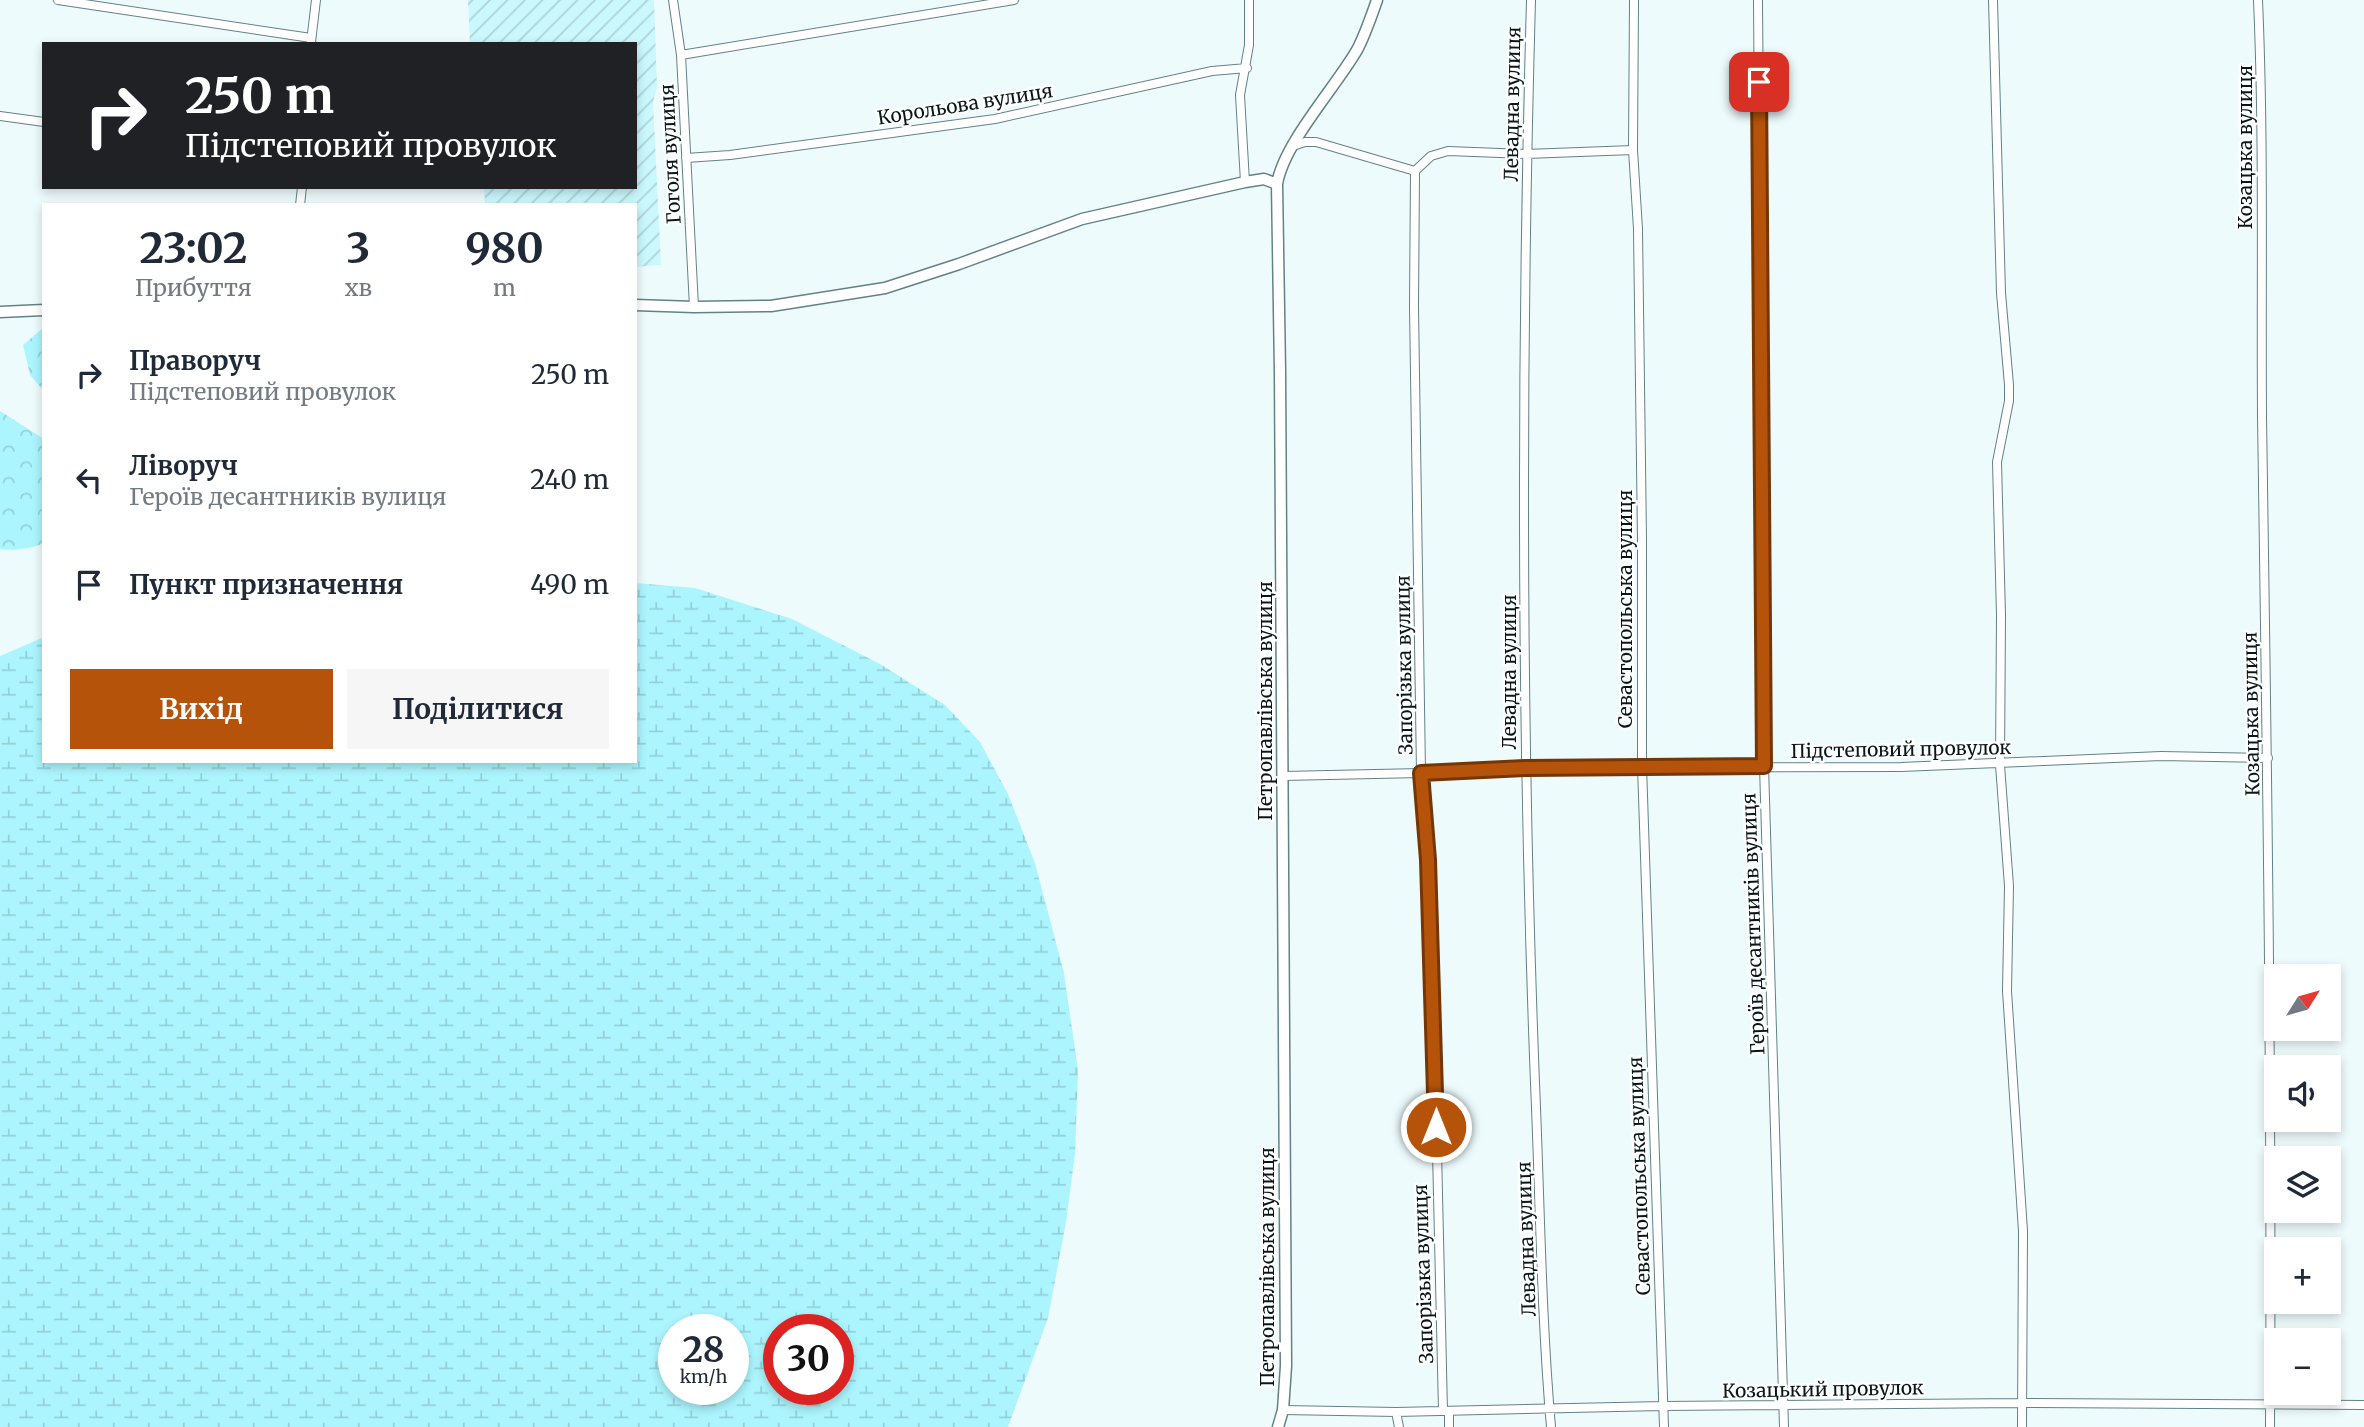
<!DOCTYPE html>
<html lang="uk">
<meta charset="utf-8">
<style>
body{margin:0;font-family:Merriweather,serif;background:#f6f6f7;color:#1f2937;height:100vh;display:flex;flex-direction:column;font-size:26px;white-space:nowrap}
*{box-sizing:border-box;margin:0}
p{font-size:23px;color:#747a83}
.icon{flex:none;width:38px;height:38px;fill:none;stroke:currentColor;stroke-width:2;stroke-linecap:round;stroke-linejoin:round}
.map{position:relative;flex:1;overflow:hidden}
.details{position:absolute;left:42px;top:203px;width:595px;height:560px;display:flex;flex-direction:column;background:#fff;border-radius:0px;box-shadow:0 4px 10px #0003}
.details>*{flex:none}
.top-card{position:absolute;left:42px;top:42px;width:595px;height:147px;border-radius:0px;box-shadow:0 4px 10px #0003;background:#202124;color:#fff;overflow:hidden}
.needle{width:46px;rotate:53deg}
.controls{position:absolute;left:2264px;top:964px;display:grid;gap:14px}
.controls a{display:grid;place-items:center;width:77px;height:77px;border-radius:0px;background:#fff;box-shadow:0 4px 10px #0003;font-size:35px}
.speed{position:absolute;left:658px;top:1314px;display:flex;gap:14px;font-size:35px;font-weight:700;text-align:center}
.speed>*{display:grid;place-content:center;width:91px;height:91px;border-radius:50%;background:#fff;box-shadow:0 4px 10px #0003;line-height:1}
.speed small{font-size:18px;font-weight:400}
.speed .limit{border:10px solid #d22;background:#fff;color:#111}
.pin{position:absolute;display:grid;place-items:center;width:60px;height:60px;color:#fff;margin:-30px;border-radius:14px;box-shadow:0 4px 10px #0006}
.me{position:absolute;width:77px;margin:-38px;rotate:0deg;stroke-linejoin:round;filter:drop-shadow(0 0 5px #0008)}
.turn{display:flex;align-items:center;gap:24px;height:147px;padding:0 28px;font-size:32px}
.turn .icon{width:91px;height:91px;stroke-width:2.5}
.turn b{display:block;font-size:49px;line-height:60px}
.eta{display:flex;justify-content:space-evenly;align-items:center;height:119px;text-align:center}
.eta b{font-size:42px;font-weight:700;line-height:49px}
.cta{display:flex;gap:14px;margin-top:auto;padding:14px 28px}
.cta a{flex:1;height:80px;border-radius:0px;background:#b45309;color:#fff;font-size:28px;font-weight:700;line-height:80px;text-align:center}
.cta a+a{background:#f6f6f7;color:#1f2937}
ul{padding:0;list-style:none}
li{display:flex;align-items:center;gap:21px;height:105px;padding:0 28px}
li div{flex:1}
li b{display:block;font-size:26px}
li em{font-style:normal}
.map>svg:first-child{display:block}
</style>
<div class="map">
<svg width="2364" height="1427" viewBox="0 0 2364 1427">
<defs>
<pattern id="industrial-furrows" width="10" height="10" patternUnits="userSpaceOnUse" patternTransform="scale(1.75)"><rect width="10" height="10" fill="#cbf8fd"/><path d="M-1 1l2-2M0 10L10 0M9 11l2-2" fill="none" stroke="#add4d8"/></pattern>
<pattern id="forest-crowns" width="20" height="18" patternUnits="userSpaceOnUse" patternTransform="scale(1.75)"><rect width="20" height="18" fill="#acf5fe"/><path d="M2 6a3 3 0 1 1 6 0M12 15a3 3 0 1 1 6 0" fill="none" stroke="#93d1d9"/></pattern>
<pattern id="wetland-marsh" width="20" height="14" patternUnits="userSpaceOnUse" patternTransform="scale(1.75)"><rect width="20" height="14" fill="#acf5fe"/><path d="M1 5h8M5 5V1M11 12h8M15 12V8" fill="none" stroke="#93d1d9"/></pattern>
</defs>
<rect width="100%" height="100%" fill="#eefbfd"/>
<path fill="url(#industrial-furrows)" d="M 468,0 L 654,0 L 657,87 L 653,102 L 661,265 L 635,267 L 635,205 L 485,205 L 484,187 L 635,187 L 635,44 L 470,44 Z"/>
<path fill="url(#forest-crowns)" d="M 44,327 L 44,391 L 30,375 L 23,345 Z
M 0,411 L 44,439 L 44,543 C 31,549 13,551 0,549 Z"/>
<path fill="url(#wetland-marsh)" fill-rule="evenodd" d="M 635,583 L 695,588 L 792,619 L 880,664 L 945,705 L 980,742 L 1008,794 L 1035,863 L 1064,973 L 1078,1070 L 1075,1154 L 1066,1222 L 1048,1318 L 1008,1427 L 0,1427 L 0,656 L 44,637 L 44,761 L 635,761 ZM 674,1330 L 733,1330 L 733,1390 L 674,1390 ZM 838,1330 L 838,1390 L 779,1390 L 779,1330 Z"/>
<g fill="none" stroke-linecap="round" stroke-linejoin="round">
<g stroke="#638286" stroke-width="10">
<path id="street" d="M 58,0 L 311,38
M 673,0 L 681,55 L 694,307
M 1531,0 C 1521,361 1521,722 1535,1083 C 1540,1197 1541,1313 1551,1427
M 1634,0 L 1633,150 L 1638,229 L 1642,541 L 1642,766 L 1664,1427
M 1758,0 L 1764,766 L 1784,1427
M 1993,0 L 2001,293 L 2009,385 L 2009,401 L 1997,462 L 2001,615 L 2000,765 L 2009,886 L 2007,991 L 2023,1231 L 2022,1427
M 2258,0 C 2264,139 2261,277 2262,416 C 2267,753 2272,1090 2270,1427
M 311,42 L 316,0
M 681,55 L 1014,0
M 0,116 L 44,122
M 1293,146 L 1305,142 L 1316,142 L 1415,171
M 686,158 L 730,155 L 995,119 L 1212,71 L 1247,68
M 1415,171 L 1414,307 L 1421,773 L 1428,860 L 1435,1064 L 1443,1411
M 1415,171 L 1431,156 L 1448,151 L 1526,154 L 1633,150
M 1245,182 L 1240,95 L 1249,45 L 1249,0
M 300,205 L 302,187
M 1283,776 L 1421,773 L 1525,768 L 1901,767 L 2161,756 L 2268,758
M 1283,1410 L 1396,1412 L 1663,1406 L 2022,1403 L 2364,1405
M 1449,1411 L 1449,1427
M 1396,1412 L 1399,1427"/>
</g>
<g stroke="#638286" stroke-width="13">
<path id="secondary" d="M 635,305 L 694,307 L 771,306 L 885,288 L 959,264 L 1082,219 L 1245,182 L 1264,179 L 1277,184
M 0,312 L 44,310
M 1278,1427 L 1283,1410 L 1286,1366 L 1280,372 L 1277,184 C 1284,143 1335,88 1357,50 C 1365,35 1371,17 1377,0"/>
</g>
<use href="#street" stroke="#fff" stroke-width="8"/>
<use href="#secondary" stroke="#fff" stroke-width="10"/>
</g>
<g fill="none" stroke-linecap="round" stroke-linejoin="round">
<g stroke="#753606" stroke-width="18">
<path id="route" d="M 1436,1127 L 1428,860 L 1421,773 L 1525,768 L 1764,766 L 1759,82"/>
</g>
<use href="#route" stroke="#b45309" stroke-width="12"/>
</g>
<g text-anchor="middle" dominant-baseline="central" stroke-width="5" stroke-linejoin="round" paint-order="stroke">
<g font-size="19" fill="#091617" stroke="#fff">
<text transform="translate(965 104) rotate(-9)">Корольова вулиця</text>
<text transform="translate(1512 104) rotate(-89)">Левадна вулиця</text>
<text transform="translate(2245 147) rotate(-90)">Козацька вулиця</text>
<text transform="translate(670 154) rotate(-93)">Гоголя вулиця</text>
<text transform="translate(1625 609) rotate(-90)">Севастопольська вулиця</text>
<text transform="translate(1404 665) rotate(-91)">Запорізька вулиця</text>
<text transform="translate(1509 672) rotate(-90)">Левадна вулиця</text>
<text transform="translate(1265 701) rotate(-90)">Петропавлівська вулиця</text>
<text transform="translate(2251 714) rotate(-91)">Козацька вулиця</text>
<text transform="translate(1901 749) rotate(-1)">Підстеповий провулок</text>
<text transform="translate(1753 924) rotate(-92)">Героїв десантників вулиця</text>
<text transform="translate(1639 1176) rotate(-92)">Севастопольська вулиця</text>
<text transform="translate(1526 1239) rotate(-92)">Левадна вулиця</text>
<text transform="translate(1267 1267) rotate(-90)">Петропавлівська вулиця</text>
<text transform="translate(1423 1274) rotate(-92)">Запорізька вулиця</text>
<text transform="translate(1823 1389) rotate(-1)">Козацький провулок</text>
</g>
</g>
</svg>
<div class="controls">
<a><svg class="needle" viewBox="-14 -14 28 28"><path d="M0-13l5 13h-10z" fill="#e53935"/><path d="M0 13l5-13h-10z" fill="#747a83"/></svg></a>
<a><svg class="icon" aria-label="sound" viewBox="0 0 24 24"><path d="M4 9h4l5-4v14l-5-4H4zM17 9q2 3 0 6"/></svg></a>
<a><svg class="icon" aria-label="layers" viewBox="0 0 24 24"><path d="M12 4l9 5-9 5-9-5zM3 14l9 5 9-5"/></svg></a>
<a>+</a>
<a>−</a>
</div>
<div class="speed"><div>28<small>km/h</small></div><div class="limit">30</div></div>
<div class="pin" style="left:1759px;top:82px;background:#d93025"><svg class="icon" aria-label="arrive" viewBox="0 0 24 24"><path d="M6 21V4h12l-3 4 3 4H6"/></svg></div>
<svg class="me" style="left:1436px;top:1127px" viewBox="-20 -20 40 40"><circle r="17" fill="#b45309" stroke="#fff" stroke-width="3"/><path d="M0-11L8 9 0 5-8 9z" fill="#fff"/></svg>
<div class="top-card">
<div class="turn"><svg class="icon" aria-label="right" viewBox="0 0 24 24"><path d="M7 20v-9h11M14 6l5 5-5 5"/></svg><div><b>250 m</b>Підстеповий провулок</div></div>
</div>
<section class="details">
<div class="eta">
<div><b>23:02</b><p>Прибуття</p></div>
<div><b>3</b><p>хв</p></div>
<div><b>980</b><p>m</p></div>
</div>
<ul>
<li><svg class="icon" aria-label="right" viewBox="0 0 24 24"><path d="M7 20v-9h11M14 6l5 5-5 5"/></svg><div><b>Праворуч</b><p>Підстеповий провулок</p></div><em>250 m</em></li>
<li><svg class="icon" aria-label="left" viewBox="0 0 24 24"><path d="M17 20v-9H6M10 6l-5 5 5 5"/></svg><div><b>Ліворуч</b><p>Героїв десантників вулиця</p></div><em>240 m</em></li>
<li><svg class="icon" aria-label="arrive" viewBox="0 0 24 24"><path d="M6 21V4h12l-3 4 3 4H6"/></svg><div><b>Пункт призначення</b></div><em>490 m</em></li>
</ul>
<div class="cta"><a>Вихід</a><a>Поділитися</a></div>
</section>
</div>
